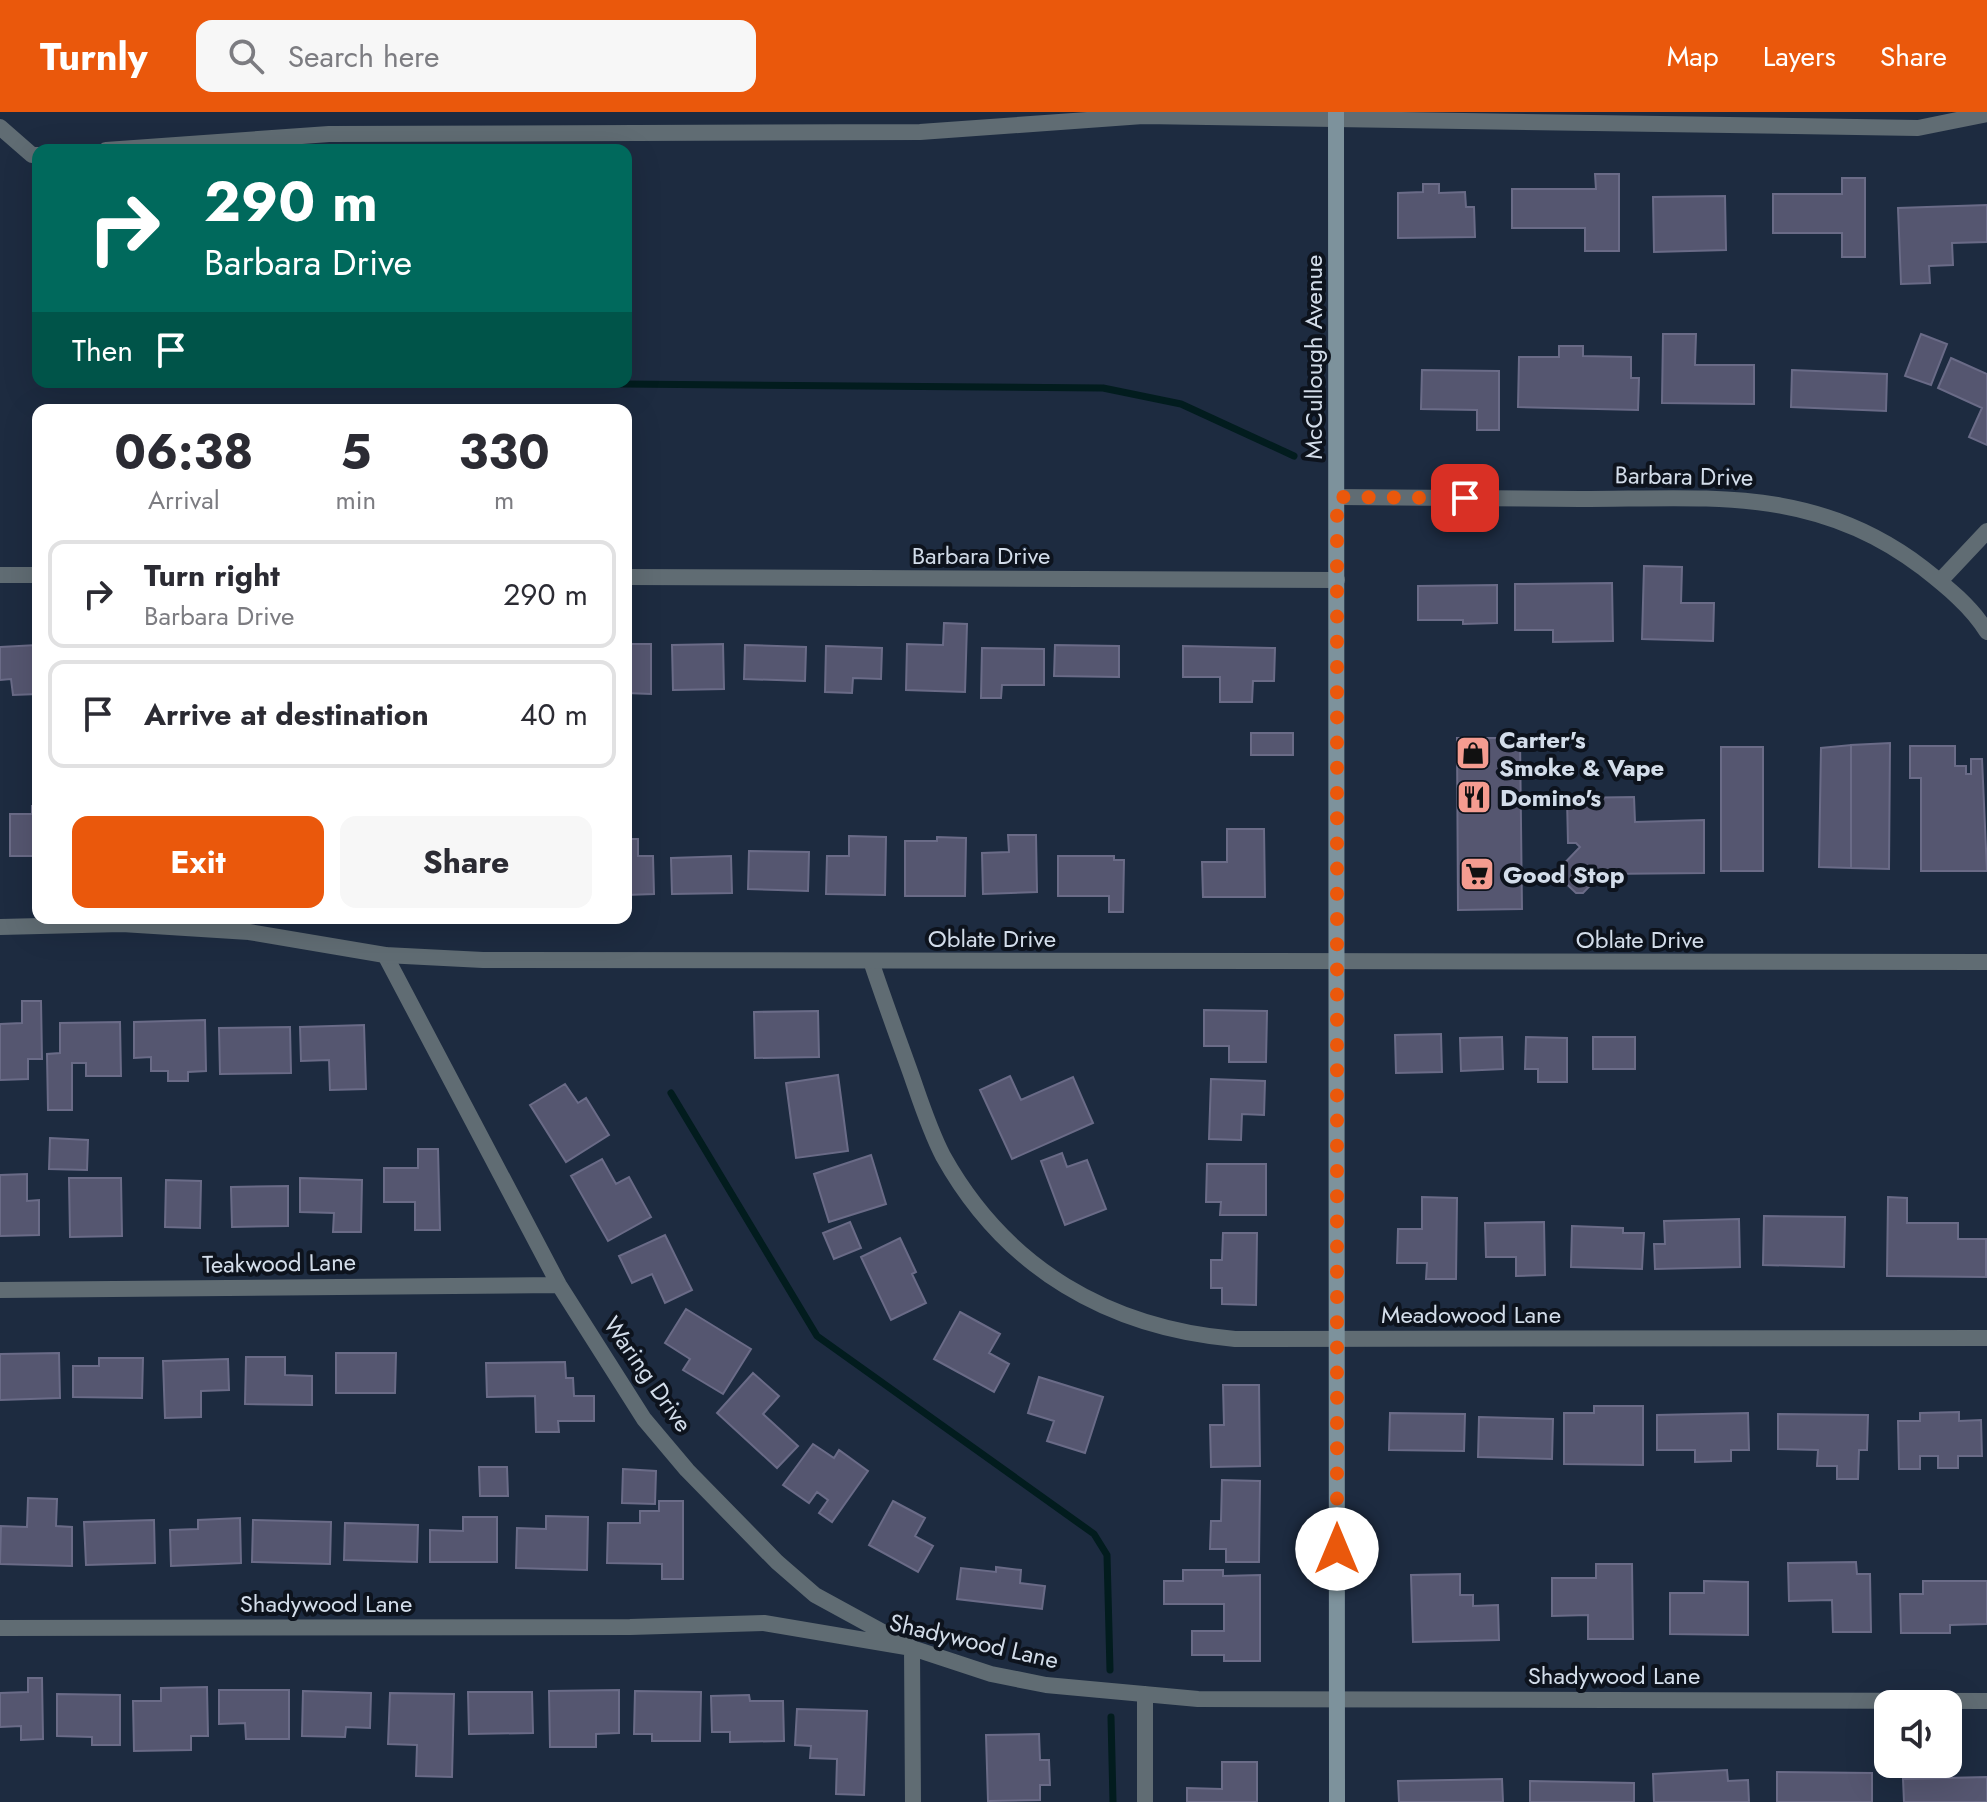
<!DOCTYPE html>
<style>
body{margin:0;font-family:Jost,sans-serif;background:#f7f7f7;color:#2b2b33;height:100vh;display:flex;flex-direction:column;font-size:30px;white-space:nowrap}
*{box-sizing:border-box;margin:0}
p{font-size:26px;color:#7c7c81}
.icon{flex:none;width:44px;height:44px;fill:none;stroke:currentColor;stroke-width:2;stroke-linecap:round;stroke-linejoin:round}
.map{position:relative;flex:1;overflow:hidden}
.side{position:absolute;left:32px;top:292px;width:600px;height:520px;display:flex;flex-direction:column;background:#fff;border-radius:16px;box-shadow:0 8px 32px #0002}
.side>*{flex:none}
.top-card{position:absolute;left:32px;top:32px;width:600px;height:244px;border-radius:16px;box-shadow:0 8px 32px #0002;background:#00695c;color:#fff;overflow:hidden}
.controls{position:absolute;left:1874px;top:1578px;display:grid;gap:16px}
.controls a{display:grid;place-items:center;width:88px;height:88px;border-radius:16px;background:#fff;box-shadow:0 8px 32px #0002;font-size:40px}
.pin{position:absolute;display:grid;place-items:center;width:68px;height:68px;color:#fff;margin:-34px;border-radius:16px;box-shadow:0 4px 12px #0006}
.me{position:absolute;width:88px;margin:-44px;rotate:0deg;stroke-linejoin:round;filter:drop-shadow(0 0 6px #0008)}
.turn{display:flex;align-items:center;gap:28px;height:168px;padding:0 40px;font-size:36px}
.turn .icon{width:104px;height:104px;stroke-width:2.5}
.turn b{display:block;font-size:56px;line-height:68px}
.then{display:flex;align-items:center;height:76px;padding:0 40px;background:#0003;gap:16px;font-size:30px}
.eta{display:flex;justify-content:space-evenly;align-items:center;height:136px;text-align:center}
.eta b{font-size:48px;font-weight:700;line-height:56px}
.action{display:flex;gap:16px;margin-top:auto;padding:16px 40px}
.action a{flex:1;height:92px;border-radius:16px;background:#ea580c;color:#fff;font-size:32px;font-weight:700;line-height:92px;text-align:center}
.action a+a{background:#f7f7f7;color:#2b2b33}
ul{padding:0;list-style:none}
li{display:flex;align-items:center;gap:24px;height:108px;margin:0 16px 12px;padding:0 24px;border:4px solid #e1e1e2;border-radius:16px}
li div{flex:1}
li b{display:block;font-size:30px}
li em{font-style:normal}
header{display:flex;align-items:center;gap:48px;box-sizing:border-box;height:112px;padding:0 40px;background:#ea580c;color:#fff}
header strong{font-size:38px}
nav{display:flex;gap:44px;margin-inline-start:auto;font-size:28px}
.search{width:560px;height:72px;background:#f7f7f7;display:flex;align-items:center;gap:20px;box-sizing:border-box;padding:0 28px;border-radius:16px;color:#7c7c81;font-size:30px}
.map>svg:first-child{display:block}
</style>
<header>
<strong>Turnly</strong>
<div class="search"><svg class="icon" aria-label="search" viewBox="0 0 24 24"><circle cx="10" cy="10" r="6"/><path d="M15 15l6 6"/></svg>Search here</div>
<nav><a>Map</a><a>Layers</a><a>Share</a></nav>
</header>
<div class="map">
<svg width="1987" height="1690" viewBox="0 0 1987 1690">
<rect width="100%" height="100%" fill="#1d2b40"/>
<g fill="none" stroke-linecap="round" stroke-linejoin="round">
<path stroke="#021c1e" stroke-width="7" d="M 508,271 L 1103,276 L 1181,292 L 1294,344
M 671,981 L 817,1224 L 1094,1422 L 1107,1443 L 1110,1558
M 1111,1605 L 1113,1690"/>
</g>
<path fill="#555670" stroke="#6a6b87" stroke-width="2" d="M 1595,62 L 1619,62 L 1619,139 L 1585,139 L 1585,116 L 1512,116 L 1512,77 L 1596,77 Z
M 1842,66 L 1865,66 L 1865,145 L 1842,145 L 1842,121 L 1773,121 L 1773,82 L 1842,82 Z
M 1423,72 L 1439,72 L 1439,81 L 1465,80 L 1466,95 L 1474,95 L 1475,125 L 1398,126 L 1398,81 L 1423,80 Z
M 1725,84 L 1726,138 L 1654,140 L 1653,85 Z
M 1987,93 L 1987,130 L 1952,131 L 1953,153 L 1929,154 L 1930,171 L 1901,172 L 1898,96 Z
M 1663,222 L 1696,222 L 1695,253 L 1754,253 L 1754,292 L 1662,291 Z
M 1921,222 L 1947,232 L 1931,273 L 1905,264 Z
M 1559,234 L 1583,234 L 1583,244 L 1631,245 L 1631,266 L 1639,266 L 1638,298 L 1518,295 L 1519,245 L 1559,245 Z
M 1951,246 L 1987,262 L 1987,333 L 1969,325 L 1982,296 L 1938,276 Z
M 1422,258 L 1499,259 L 1499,318 L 1477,318 L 1477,298 L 1421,297 Z
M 1792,258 L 1887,262 L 1886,299 L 1791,295 Z
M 1644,454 L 1682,455 L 1681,491 L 1714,491 L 1713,529 L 1642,527 Z
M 1612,471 L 1613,529 L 1553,530 L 1553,518 L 1515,518 L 1515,472 Z
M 1497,473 L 1497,511 L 1463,512 L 1463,508 L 1418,508 L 1418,474 Z
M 944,511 L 967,512 L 965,580 L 906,578 L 907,532 L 943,533 Z
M 626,532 L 651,532 L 651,582 L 626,581 Z
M 723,532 L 724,577 L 673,578 L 672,533 Z
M 37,533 L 38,582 L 13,583 L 11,567 L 0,568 L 0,535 Z
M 745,533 L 806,535 L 805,569 L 744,567 Z
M 1055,533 L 1119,534 L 1119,565 L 1054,564 Z
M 826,534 L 882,536 L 881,567 L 853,566 L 852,581 L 825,580 Z
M 1183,534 L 1275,536 L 1274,569 L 1253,569 L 1252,590 L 1220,590 L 1220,565 L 1183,565 Z
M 982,536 L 1044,537 L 1044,573 L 1002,573 L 1001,586 L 981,586 Z
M 1251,621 L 1293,621 L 1293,643 L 1251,643 Z
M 1457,626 L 1520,626 L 1522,797 L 1458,798 Z
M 1890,631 L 1889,757 L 1851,756 L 1851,633 Z
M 1851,633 L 1851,756 L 1819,755 L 1821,636 Z
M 1910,634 L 1955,634 L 1955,654 L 1966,654 L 1966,662 L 1971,662 L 1971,647 L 1982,647 L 1987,759 L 1921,759 L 1921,666 L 1910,666 Z
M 1721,635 L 1763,635 L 1763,759 L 1721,759 Z
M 1634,685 L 1635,710 L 1704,708 L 1704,761 L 1601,762 L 1583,781 L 1576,781 L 1555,761 L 1580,735 L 1576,731 L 1568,731 L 1567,686 Z
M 32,694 L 38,694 L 38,744 L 10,744 L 10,702 L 32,702 Z
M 1227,717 L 1264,717 L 1265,785 L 1203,785 L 1202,750 L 1227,750 Z
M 1008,723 L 1036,723 L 1037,780 L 983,782 L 982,741 L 1009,740 Z
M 849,724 L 886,725 L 885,783 L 826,782 L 827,744 L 849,744 Z
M 937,725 L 966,726 L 965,784 L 905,784 L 905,729 L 937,729 Z
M 626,727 L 638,727 L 638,744 L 653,744 L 654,782 L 626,783 Z
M 749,739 L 809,740 L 808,779 L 748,777 Z
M 731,744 L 732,781 L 672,782 L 671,746 Z
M 1058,744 L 1114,744 L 1114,748 L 1124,748 L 1123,800 L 1109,800 L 1109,784 L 1058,784 Z
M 22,889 L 41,889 L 42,947 L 28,947 L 28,967 L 0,968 L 0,912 L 22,911 Z
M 1204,898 L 1267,899 L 1266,950 L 1229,950 L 1229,934 L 1204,934 Z
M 818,899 L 819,945 L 755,946 L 754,900 Z
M 205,908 L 206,959 L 188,960 L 188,969 L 168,969 L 168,959 L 151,959 L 151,945 L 134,946 L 134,910 Z
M 120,910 L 121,964 L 86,964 L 86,951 L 72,951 L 72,998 L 48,998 L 47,942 L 60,941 L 60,911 Z
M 364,913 L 366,977 L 330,978 L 329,948 L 301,949 L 300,915 Z
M 290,915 L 291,961 L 220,962 L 219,916 Z
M 1441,922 L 1442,960 L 1396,961 L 1395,923 Z
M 1502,925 L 1503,957 L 1461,959 L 1460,926 Z
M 1526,925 L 1567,926 L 1567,970 L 1538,970 L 1538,957 L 1525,957 Z
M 1593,925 L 1635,925 L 1635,957 L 1593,957 Z
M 838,963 L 848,1039 L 796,1046 L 786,971 Z
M 1010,964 L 1021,988 L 1073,965 L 1093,1011 L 1012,1047 L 980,978 Z
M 1211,967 L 1265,969 L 1264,1003 L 1242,1002 L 1241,1028 L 1209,1027 Z
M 565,972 L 578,991 L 586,986 L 609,1023 L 566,1050 L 530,993 Z
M 50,1026 L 88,1028 L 87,1058 L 49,1057 Z
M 418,1037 L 438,1037 L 440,1118 L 415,1118 L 415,1090 L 384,1090 L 384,1056 L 418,1056 Z
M 1062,1041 L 1067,1055 L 1087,1048 L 1106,1097 L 1065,1113 L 1041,1049 Z
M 871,1043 L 886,1092 L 829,1110 L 814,1062 Z
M 602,1047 L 616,1072 L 629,1065 L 651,1105 L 608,1129 L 571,1064 Z
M 1207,1052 L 1266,1052 L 1266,1103 L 1220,1103 L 1221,1090 L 1206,1090 Z
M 27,1062 L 27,1089 L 39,1088 L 39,1123 L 0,1124 L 0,1063 Z
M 69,1066 L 121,1066 L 122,1124 L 70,1125 Z
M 300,1066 L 362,1068 L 361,1120 L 333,1120 L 334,1101 L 300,1100 Z
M 166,1068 L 201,1069 L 200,1116 L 165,1115 Z
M 288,1074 L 288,1114 L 232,1115 L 231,1075 Z
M 1422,1085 L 1457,1086 L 1456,1167 L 1426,1167 L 1427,1151 L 1397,1151 L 1398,1117 L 1422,1117 Z
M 1888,1085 L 1907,1086 L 1907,1111 L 1958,1111 L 1958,1127 L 1986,1127 L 1986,1165 L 1887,1164 Z
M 1764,1104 L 1845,1105 L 1844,1155 L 1763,1153 Z
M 1739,1107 L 1740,1155 L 1655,1157 L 1654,1132 L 1665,1132 L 1664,1109 Z
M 850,1110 L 861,1136 L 834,1147 L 823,1121 Z
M 1544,1110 L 1545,1163 L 1516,1164 L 1516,1145 L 1486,1145 L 1485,1111 Z
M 1572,1114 L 1623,1116 L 1623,1121 L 1644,1121 L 1642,1157 L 1571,1155 Z
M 1223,1121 L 1257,1121 L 1256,1193 L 1222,1192 L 1222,1176 L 1211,1176 L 1211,1148 L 1222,1148 Z
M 665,1123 L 692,1178 L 665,1191 L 652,1162 L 632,1171 L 619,1144 Z
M 900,1126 L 916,1160 L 912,1162 L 926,1191 L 891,1208 L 861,1145 Z
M 686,1197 L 751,1237 L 723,1282 L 683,1258 L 690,1247 L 665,1231 Z
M 960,1200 L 1000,1222 L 989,1241 L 1009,1252 L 994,1280 L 934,1247 Z
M 59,1241 L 60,1286 L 0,1288 L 0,1242 Z
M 336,1241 L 396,1241 L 395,1281 L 336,1281 Z
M 246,1245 L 285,1245 L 285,1263 L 312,1264 L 312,1293 L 245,1292 Z
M 99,1246 L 143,1246 L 142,1286 L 73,1285 L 73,1254 L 99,1254 Z
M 228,1247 L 229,1278 L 201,1279 L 201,1305 L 165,1306 L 163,1249 Z
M 565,1250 L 566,1266 L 573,1266 L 574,1284 L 594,1284 L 594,1309 L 558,1309 L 559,1320 L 536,1320 L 535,1284 L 487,1285 L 486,1251 Z
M 753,1261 L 779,1284 L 763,1302 L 798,1334 L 777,1356 L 717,1301 Z
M 1039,1265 L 1103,1285 L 1085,1341 L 1047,1329 L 1054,1309 L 1028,1301 Z
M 1223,1273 L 1259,1273 L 1260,1354 L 1211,1355 L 1210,1313 L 1224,1313 Z
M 1594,1294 L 1643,1294 L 1643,1353 L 1564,1352 L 1564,1301 L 1594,1301 Z
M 1959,1300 L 1959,1309 L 1981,1308 L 1982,1344 L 1958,1344 L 1958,1356 L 1938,1356 L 1938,1344 L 1920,1344 L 1920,1357 L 1899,1357 L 1898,1309 L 1920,1309 L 1920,1301 Z
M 1390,1301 L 1465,1302 L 1464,1339 L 1389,1338 Z
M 1748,1301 L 1749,1338 L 1731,1338 L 1731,1349 L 1695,1350 L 1695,1338 L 1657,1338 L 1657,1303 Z
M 1778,1302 L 1868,1303 L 1867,1338 L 1859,1338 L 1858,1367 L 1837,1367 L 1837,1354 L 1817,1354 L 1818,1338 L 1778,1337 Z
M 1479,1305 L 1553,1307 L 1552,1347 L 1478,1345 Z
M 813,1332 L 834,1346 L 839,1338 L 868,1359 L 832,1410 L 819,1401 L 828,1388 L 817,1380 L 809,1391 L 783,1373 Z
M 479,1355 L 507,1355 L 508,1384 L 480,1384 Z
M 623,1357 L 656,1359 L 655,1392 L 622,1391 Z
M 1222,1368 L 1260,1369 L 1259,1450 L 1226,1450 L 1226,1437 L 1210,1437 L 1211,1409 L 1221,1409 Z
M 28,1386 L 57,1387 L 56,1414 L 72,1415 L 72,1454 L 0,1452 L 1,1414 L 27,1415 Z
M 659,1389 L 683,1389 L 683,1467 L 662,1467 L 662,1452 L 607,1451 L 608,1411 L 640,1411 L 640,1399 L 659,1399 Z
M 893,1389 L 925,1406 L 915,1424 L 933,1434 L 918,1460 L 869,1433 Z
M 546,1404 L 588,1405 L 587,1458 L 516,1456 L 517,1416 L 546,1417 Z
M 463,1405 L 497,1405 L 497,1450 L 430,1450 L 430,1418 L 463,1419 Z
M 240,1406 L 241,1451 L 171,1454 L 170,1418 L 198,1417 L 198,1408 Z
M 154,1408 L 155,1451 L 86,1453 L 84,1410 Z
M 253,1408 L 331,1410 L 330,1452 L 252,1450 Z
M 345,1411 L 418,1413 L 417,1450 L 344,1448 Z
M 1856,1450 L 1857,1462 L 1870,1462 L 1871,1520 L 1833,1520 L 1832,1488 L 1789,1489 L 1788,1451 Z
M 1596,1452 L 1632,1452 L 1633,1527 L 1588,1527 L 1588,1503 L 1552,1504 L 1552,1466 L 1596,1466 Z
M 996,1455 L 1021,1458 L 1020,1471 L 1045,1474 L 1042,1497 L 957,1487 L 961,1456 L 996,1460 Z
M 1183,1458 L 1223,1458 L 1223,1464 L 1260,1463 L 1260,1549 L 1224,1549 L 1224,1543 L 1192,1543 L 1192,1519 L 1224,1519 L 1224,1492 L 1164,1492 L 1164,1469 L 1183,1469 Z
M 1460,1462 L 1460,1483 L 1473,1483 L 1473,1494 L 1498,1493 L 1499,1528 L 1413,1530 L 1411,1463 Z
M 1704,1469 L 1748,1470 L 1748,1523 L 1670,1522 L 1670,1481 L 1704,1481 Z
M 1923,1469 L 1987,1469 L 1987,1512 L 1950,1513 L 1950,1521 L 1901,1521 L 1900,1482 L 1923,1482 Z
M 28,1566 L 42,1566 L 43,1627 L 21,1628 L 21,1614 L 0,1615 L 0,1581 L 28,1580 Z
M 207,1575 L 208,1624 L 191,1624 L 191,1638 L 134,1639 L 133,1589 L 161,1589 L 161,1576 Z
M 219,1578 L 289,1578 L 289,1627 L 246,1627 L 245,1611 L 219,1612 Z
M 619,1578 L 619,1621 L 596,1622 L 596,1635 L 550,1635 L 549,1579 Z
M 303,1579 L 371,1581 L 370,1616 L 346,1615 L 345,1625 L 302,1624 Z
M 635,1579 L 701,1580 L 700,1629 L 652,1629 L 652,1622 L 634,1622 Z
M 468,1580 L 532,1580 L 533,1621 L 469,1622 Z
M 390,1581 L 454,1582 L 452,1665 L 416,1664 L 417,1633 L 388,1632 Z
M 57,1582 L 120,1583 L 120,1633 L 92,1633 L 92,1625 L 57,1624 Z
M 749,1583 L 750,1589 L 783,1589 L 784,1629 L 730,1630 L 730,1620 L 712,1620 L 711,1584 Z
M 797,1597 L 867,1599 L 864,1683 L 836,1682 L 837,1647 L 810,1646 L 811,1634 L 795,1633 Z
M 1039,1622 L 1040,1648 L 1049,1648 L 1050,1673 L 1040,1673 L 1040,1688 L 988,1689 L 986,1623 Z
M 1222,1650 L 1257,1650 L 1257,1690 L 1187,1690 L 1187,1676 L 1222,1677 Z
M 1727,1658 L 1728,1669 L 1748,1668 L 1749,1690 L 1654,1690 L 1653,1662 Z
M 1777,1660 L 1872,1661 L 1872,1690 L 1777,1690 Z
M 1987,1665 L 1987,1690 L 1904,1690 L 1903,1667 Z
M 1502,1667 L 1503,1690 L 1399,1690 L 1398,1669 Z
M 1530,1669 L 1634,1671 L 1634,1690 L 1530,1690 Z"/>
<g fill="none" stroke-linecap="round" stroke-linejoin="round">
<path stroke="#606c73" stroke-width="16" d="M 0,15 L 32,43 L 38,43
M 106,38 L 329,22 L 920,20 L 1143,4 L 1918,16 L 1987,2
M 1337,385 C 1418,386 1499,386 1580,387 C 1708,387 1815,373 1923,456 C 1946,474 1972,495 1987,520
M 0,463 L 38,463
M 626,465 L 1337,468
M 1940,469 L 1987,419
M 385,843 L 559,1173 L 644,1307 L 687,1358 L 777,1450 L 815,1483 L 912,1536 L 913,1690
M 871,849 C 884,888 898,926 912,965 C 921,991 930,1019 943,1044 C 1006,1157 1109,1216 1235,1227 L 1987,1226
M 0,1178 L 559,1173
M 0,1516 L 630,1515 L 764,1511 L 912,1536 L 991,1562 L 1046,1573 L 1198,1587 L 1987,1589
M 1145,1582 L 1145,1690"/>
<path stroke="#606c73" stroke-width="16" d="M 0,815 L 122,812 L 249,820 L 385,843 L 483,848 L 1987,850"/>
<path stroke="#7d929c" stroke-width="16" d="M 1336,0 L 1337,1690"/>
</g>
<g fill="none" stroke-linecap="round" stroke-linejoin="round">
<path stroke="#ea580c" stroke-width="14" stroke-dasharray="0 25.2" d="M 1337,1437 L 1337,385 L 1465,386"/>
</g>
<defs>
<g id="shop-square" transform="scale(1.8)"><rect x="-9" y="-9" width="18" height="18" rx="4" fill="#f59c90" stroke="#0d131d"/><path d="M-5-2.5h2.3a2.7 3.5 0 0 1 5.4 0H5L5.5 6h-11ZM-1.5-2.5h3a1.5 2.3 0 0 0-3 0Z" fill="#111"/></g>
<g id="restaurant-square" transform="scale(1.8)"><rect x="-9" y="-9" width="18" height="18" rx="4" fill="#f59c90" stroke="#0d131d"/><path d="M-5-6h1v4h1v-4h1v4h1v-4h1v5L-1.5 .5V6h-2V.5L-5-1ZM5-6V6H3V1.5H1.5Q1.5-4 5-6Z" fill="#111"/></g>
<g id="supermarket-square" transform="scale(1.8)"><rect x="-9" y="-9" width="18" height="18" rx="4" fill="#f59c90" stroke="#0d131d"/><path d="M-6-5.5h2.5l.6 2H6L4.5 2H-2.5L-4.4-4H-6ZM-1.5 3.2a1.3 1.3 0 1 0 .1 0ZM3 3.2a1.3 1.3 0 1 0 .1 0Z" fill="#111"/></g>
</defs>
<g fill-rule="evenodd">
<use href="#shop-square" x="1473" y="641"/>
<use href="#restaurant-square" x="1474" y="685"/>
<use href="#supermarket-square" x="1477" y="762"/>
</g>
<g text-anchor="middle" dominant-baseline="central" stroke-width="8" stroke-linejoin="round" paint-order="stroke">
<g font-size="24" fill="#d3ddea" stroke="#0d131d">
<text transform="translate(1313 245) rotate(-90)">McCullough Avenue</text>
<text transform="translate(1684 364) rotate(1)">Barbara Drive</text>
<text x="981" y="443">Barbara Drive</text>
<text x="992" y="826">Oblate Drive</text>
<text x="1640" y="827">Oblate Drive</text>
<text transform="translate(279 1151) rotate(-1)">Teakwood Lane</text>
<text x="1471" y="1202">Meadowood Lane</text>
<text transform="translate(648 1262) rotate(55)">Waring Drive</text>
<text x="326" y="1491">Shadywood Lane</text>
<text transform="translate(974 1529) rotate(13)">Shadywood Lane</text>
<text x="1614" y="1563">Shadywood Lane</text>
</g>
<g font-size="24" font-weight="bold" fill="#d3ddea" stroke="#0d131d" text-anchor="start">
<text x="1499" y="627">Carter's<tspan x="1499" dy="28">Smoke &amp; Vape</tspan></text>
<text x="1500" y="685">Domino's</text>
<text x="1503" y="762">Good Stop</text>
</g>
</g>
</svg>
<div class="controls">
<a><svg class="icon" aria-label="sound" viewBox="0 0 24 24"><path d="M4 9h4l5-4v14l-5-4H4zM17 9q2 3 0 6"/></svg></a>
</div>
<div class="pin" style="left:1465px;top:386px;background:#d93025"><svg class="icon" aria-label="arrive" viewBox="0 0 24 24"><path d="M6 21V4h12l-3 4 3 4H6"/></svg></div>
<svg class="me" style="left:1337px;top:1437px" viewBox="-20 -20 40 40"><circle r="19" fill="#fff"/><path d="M0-13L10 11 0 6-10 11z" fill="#ea580c"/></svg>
<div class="top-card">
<div class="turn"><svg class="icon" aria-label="right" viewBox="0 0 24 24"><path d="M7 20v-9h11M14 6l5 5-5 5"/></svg><div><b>290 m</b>Barbara Drive</div></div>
<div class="then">Then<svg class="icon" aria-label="arrive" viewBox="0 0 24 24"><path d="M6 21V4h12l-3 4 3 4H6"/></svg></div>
</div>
<section class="side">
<div class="eta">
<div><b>06:38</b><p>Arrival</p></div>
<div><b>5</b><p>min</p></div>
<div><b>330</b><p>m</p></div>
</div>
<ul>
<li><svg class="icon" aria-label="right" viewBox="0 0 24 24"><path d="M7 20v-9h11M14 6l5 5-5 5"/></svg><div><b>Turn right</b><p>Barbara Drive</p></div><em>290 m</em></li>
<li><svg class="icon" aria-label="arrive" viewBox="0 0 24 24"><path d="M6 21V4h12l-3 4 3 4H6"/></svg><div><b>Arrive at destination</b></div><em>40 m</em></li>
</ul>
<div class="action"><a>Exit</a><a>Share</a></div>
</section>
</div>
